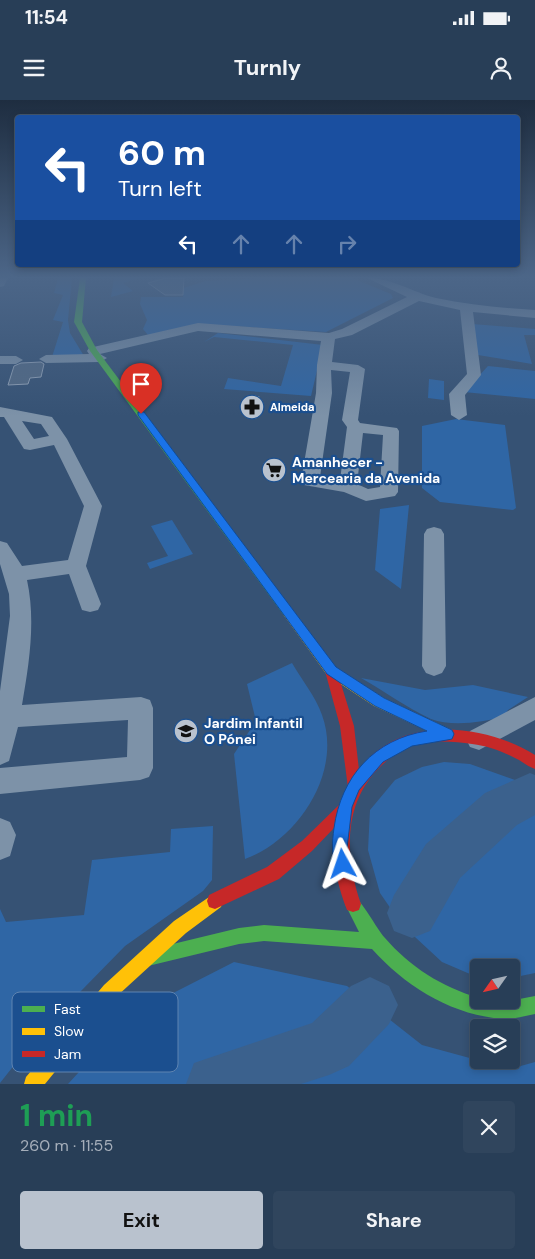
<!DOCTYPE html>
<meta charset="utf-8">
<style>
body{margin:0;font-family:"DM Sans",sans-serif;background:#30455d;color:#f1f3f6;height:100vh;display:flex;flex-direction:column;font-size:19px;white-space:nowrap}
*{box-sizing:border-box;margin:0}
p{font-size:16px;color:#a5aeba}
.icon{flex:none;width:28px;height:28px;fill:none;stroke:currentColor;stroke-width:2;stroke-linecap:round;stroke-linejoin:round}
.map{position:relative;height:984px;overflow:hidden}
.panel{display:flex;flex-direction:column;background:#283e57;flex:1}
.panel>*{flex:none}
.top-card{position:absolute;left:15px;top:15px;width:505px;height:152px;border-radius:5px;box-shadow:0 2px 8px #0003,0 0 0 1px #44576d;background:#1a4fa0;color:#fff;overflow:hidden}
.needle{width:32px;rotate:236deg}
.controls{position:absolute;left:470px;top:859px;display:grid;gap:10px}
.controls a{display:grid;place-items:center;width:50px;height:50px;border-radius:5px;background:#283e57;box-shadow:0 2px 8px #0003,0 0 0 1px #44576d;font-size:25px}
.pin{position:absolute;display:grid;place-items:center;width:42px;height:42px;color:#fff;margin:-51px -21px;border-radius:50% 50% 50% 0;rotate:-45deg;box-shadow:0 0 5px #0007}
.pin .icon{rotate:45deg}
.me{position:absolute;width:55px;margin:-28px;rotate:355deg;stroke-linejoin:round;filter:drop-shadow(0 0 4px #0008)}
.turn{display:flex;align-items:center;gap:18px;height:105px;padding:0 20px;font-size:22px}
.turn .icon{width:65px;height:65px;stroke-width:2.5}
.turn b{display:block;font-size:35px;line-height:42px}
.lanes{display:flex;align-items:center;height:48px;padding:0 20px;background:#0003;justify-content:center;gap:25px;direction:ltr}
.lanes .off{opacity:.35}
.round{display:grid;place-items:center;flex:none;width:52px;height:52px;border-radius:5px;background:#30455d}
.summary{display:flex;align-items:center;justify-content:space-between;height:85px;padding:0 20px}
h1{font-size:30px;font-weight:700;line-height:38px;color:#1e9e55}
.action{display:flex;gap:10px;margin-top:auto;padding:10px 20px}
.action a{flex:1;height:58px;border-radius:5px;background:#b9c2ce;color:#111;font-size:20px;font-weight:700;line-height:58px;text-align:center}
.action a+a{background:#30455d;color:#f1f3f6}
.status{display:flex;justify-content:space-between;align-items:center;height:35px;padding:0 25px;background:#283e57;direction:ltr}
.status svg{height:14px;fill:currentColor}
header{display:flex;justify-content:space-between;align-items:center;height:65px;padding:0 20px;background:#283e57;font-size:22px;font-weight:700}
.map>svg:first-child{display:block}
</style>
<div class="status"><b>11:54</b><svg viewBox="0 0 49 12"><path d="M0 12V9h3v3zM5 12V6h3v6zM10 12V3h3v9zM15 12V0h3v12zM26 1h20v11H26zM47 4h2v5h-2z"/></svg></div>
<header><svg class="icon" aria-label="menu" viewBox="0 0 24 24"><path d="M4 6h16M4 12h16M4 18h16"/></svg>Turnly<svg class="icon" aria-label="person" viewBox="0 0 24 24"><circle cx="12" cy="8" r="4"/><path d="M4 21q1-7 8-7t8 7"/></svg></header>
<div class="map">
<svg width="535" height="984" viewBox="0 0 535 984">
<rect width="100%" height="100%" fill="#365274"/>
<path fill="#2f66a5" d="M 58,178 L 72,178 L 68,220 L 70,233 L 84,256 L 52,257 L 63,222 L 53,220 L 63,195 L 54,193 Z
M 114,178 L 140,178 L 123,183 L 133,191 L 111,197 Z
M 261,178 L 352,178 L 391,194 L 393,198 L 326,232 L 199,224 L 148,235 L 143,229 L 147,220 L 140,204 L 141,197 L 183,197 L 183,188 L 206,181 Z
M 472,224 L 535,229 L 535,235 L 524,235 L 532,264 L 478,255 Z
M 218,233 L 323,245 L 311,296 L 224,289 L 228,278 L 281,286 L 293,245 L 214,237 L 204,242 Z
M 488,266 L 535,271 L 535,299 L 464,292 Z
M 429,279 L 444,281 L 444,300 L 428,298 Z
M 456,319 L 505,325 L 516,408 L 513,410 L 440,402 L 422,388 L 422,326 Z
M 409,405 L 401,489 L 375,470 L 380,409 Z
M 172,420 L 193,454 L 150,469 L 147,463 L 168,456 L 151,426 Z
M 292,563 C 301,579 316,597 322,615 C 343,672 298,740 245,759 L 234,654 L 256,621 L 247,584 Z
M 361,578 L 425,590 L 473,585 L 528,597 L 508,610 L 503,617 C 483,622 452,627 431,619 C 407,608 384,591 361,578 Z
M 444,662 L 470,664 L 515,680 L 535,700 L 535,873 L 511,878 L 511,868 L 479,868 L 479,877 L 477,877 L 442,862 L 402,825 L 380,793 L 368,750 L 370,710 L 395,680 L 422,667 Z
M 213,726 L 212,780 L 203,791 L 125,846 L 38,935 L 0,983 L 0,809 L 6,822 L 84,815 L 92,760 L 170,752 L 171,729 Z
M 234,862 L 347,886 L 422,945 L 510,969 L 535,962 L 535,984 L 68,984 L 132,914 Z"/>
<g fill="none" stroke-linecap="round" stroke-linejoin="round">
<path fill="#3b618d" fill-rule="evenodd" d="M 530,673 L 535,675 L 535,715 L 517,725 L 460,778 L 430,831 L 412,838 L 394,831 L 387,813 L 394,795 L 426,744 L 485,693 Z
M 370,877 L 389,886 L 398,905 L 389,924 L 349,966 L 329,975 L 301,984 L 186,984 L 194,963 L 312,923 L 351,886 Z"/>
</g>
<path fill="#526984" stroke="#92a2b6" d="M 166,178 L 184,178 L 183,195 L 165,195 L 148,183 Z
M 41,262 L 44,264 L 41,277 L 30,278 L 28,284 L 8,285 L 14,266 L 21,263 Z"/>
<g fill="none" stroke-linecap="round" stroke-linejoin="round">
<path fill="#7d92a8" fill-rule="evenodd" d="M 0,178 L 8,178 L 4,186 L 0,187 Z
M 367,178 C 392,178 412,192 436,198 C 469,205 502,208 535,210 L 535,218 L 473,212 L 481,275 L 465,295 L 467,315 L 459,320 L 451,315 L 449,294 L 467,274 L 460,210 L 419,201 L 352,235 L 335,239 L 332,262 L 358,265 L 365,269 L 358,320 L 360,323 L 397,328 L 399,331 L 398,392 L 395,396 L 366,401 L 344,392 L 304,385 L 301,381 L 316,293 L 317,265 L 321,241 L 198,231 L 100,254 L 107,258 L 100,262 L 46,263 L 39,259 L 46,255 L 89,254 L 87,251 L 89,248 L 198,223 L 329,233 L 342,229 L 407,197 ZM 331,270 L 350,272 L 342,320 L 347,327 L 340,380 L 320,377 L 332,293 ZM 363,333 L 383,335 L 380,387 L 368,389 L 357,384 Z
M 0,256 L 16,256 L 23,260 L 16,264 L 0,264 Z
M 0,307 L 52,317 L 67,339 L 102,406 L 86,466 L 101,504 L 98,510 L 90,512 L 82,510 L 69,474 L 27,480 C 36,521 29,564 22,605 L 141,597 L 150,600 L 153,608 L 153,668 L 149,677 L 140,680 L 0,694 L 0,668 L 127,657 L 128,620 L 18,627 L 9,661 L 0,665 L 0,591 L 10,516 L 9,494 L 0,464 L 0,441 L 7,443 L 22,466 L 68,460 L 84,406 L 54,345 L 30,350 L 24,349 L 4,317 L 0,317 ZM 22,321 L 41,324 L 49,336 L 34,339 Z
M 434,427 L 441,429 L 444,434 L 446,566 L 442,573 L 434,576 L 426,573 L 422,566 L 424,434 L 427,429 Z
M 535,597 L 535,620 L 479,650 L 470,647 L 466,639 L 470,631 Z
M 0,718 L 10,722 L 16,735 L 10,756 L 0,760 Z"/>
<path fill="#4caf50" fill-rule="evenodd" d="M 80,178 L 86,178 L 82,222 L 97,250 L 293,511 L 295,514 L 293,517 L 285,517 L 90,251 L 74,222 Z
M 353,796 C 362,800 376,828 385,838 C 410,867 442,887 479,898 L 479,900 L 509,901 L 535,896 L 535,914 C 525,916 515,919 505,919 C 453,916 406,887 372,849 L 264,841 L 239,844 L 148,866 L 142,864 L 140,858 L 142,852 L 148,850 L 239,828 L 264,825 L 359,832 L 345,804 L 347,798 Z"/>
<path fill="#ffc107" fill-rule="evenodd" d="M 289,510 L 293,511 L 335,567 L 384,598 L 452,630 L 454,634 L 452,638 L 447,640 L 442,638 L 374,606 L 327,575 L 285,517 L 283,514 L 285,511 Z
M 215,793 L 221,795 L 223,801 L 221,807 L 186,833 L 116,897 L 45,984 L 24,984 L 26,977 L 104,885 L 174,821 Z"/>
<path fill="#c62828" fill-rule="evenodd" d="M 331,566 L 335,567 L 337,571 L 354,626 L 359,670 C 398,614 484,623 535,655 L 535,669 C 529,667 524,663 519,660 C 504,652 489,646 472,644 C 454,641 430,640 412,645 C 400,649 389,658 381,666 C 342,703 345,758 361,804 L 359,810 L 353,812 L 347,810 C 337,784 330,755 335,727 L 312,751 L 279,779 L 215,809 L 209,807 L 207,801 L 209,795 L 267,767 L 302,741 L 343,701 L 348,688 L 340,626 L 325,571 L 327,567 Z"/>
</g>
<linearGradient id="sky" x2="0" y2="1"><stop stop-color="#1e2d40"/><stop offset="0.56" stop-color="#4c6688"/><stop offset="1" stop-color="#4c6688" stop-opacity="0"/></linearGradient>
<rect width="535" height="316" fill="url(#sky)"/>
<path fill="#1a73e8" stroke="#114b97" d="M 138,312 L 144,312 L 336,567 L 384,598 L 452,630 L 454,634 L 452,639 L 447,640 L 412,646 L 383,662 L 359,690 L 352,707 L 347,748 L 351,764 L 348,770 L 343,772 L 337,770 C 331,755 332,743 334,728 C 341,677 374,639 427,631 L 375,606 L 327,574 L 138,315 Z"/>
<defs>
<g id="pharmacy-disc" transform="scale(1.25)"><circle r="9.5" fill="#b9c2ce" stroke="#1b4f8f"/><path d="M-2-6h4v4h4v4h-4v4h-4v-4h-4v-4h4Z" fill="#111"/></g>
<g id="supermarket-disc" transform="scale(1.25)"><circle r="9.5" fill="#b9c2ce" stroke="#1b4f8f"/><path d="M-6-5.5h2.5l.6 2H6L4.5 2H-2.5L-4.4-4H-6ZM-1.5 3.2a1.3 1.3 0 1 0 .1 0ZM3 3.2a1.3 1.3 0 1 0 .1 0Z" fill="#111"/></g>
<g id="school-disc" transform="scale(1.25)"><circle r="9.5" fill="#b9c2ce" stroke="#1b4f8f"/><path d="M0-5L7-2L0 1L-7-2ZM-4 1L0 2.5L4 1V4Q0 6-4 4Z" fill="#111"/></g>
</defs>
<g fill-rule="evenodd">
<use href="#pharmacy-disc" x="252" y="307"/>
<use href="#supermarket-disc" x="274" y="370"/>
<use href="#school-disc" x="186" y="631"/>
</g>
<g text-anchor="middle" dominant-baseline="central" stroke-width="4.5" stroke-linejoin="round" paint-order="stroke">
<g font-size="11" font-weight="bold" fill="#fff" stroke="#1b4f8f" text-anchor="start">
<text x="270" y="307">Almeida</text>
</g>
<g font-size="14" font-weight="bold" fill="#fff" stroke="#1b4f8f" text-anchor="start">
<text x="292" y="362">Amanhecer -<tspan x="292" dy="16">Mercearia da Avenida</tspan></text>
<text x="204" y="623">Jardim Infantil<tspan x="204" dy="16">O Pónei</tspan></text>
</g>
</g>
<rect x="12" y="892" width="166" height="80" rx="8" fill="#1b4f8f" stroke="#5f84b1" stroke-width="1"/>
<rect x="22" y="906" width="23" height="6" fill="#4caf50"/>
<rect x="22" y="928" width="23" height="7" fill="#ffc107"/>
<rect x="22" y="951" width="23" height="6" fill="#c62828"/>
<g font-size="14" fill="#fff">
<text x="54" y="914">Fast</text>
<text x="54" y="936">Slow</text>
<text x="54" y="959">Jam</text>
</g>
</svg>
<div class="controls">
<a><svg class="needle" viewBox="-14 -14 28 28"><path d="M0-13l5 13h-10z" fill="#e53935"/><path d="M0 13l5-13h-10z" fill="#a5aeba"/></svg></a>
<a><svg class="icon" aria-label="layers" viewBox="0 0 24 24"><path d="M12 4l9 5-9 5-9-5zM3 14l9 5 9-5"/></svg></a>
</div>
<div class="pin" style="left:141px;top:314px;background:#d93025"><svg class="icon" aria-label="arrive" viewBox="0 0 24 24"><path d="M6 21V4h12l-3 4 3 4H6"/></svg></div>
<svg class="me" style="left:343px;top:764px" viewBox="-20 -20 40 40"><path d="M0-17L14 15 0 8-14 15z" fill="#1a73e8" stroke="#fff" stroke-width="4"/></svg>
<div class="top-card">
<div class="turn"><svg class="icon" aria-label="left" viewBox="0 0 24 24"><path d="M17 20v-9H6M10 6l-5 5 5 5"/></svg><div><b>60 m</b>Turn left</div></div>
<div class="lanes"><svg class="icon" aria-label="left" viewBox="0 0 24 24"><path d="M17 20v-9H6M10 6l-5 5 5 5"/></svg><svg class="icon off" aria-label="ahead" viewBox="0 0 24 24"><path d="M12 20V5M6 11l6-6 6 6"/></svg><svg class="icon off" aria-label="ahead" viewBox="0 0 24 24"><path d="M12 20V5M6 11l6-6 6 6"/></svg><svg class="icon off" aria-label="right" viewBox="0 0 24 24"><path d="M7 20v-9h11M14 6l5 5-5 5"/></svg></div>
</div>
</div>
<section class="panel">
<div class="summary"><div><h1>1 min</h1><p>260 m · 11:55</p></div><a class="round"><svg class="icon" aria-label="close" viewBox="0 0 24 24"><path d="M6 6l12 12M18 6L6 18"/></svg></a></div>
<div class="action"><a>Exit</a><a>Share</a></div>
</section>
